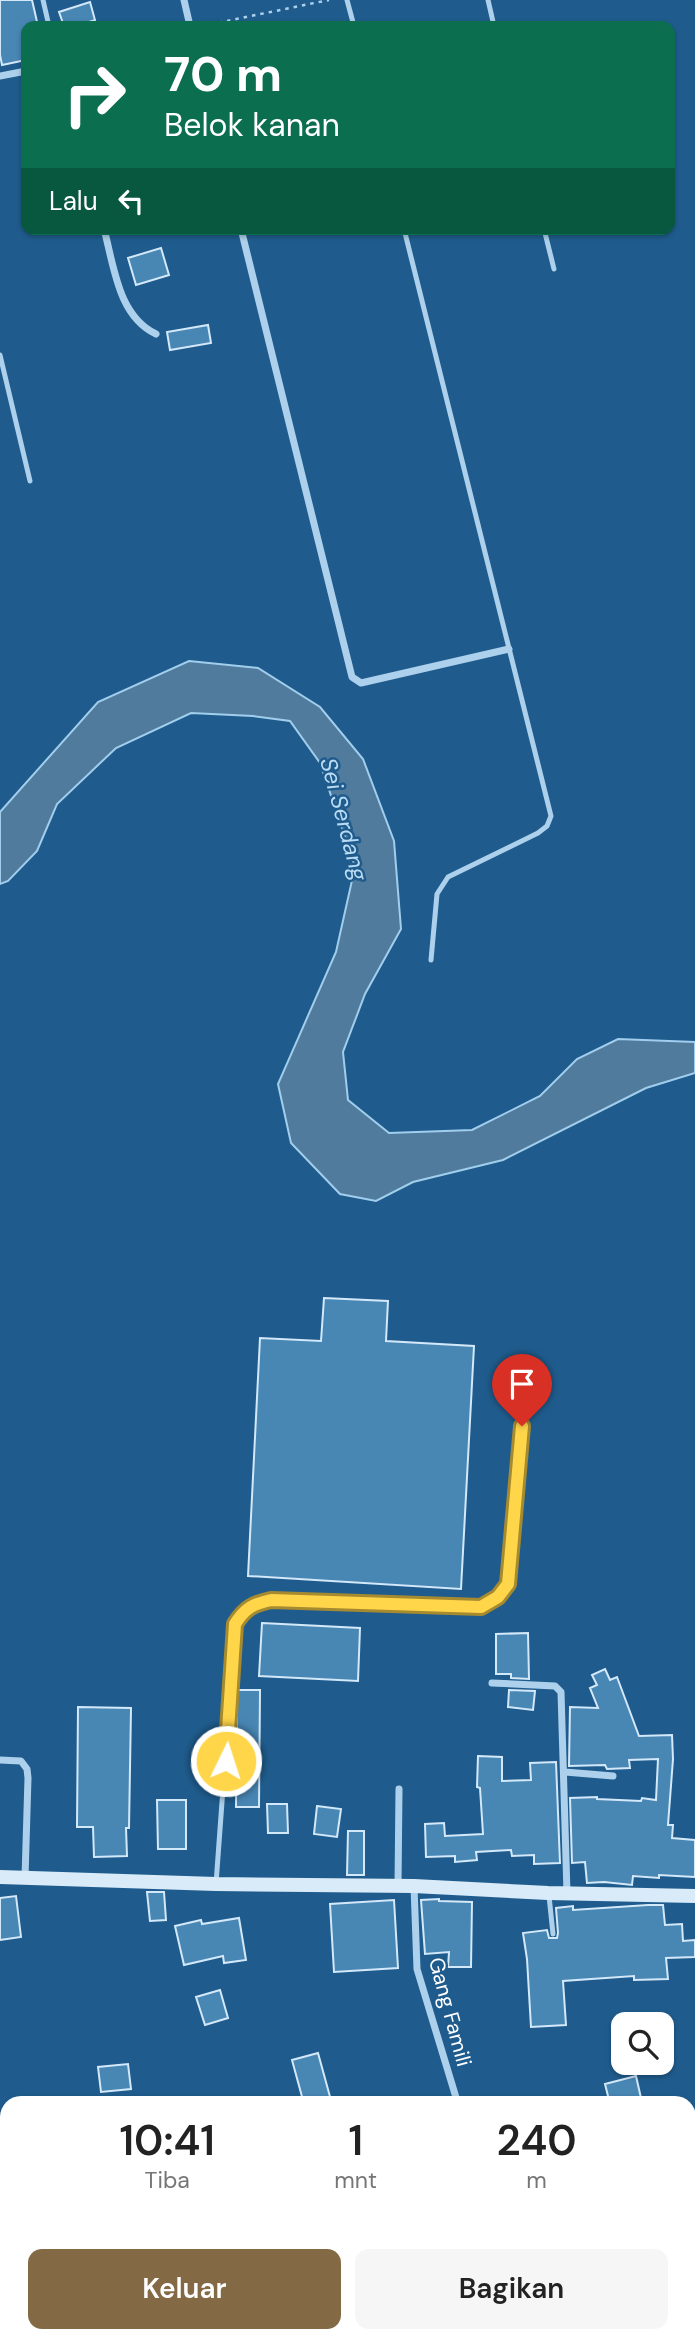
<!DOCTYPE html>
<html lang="id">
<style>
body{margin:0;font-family:"DM Sans",sans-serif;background:#f6f6f6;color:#222;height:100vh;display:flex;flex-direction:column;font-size:26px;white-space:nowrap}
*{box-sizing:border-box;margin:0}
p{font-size:23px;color:#767676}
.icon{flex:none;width:38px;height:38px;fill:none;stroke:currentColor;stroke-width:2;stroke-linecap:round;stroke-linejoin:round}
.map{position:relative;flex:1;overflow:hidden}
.details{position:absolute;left:0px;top:2096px;width:696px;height:247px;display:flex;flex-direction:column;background:#fff;border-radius:21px 21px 0 0;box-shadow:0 2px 5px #0004}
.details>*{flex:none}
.banner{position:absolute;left:21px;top:21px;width:654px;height:214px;border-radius:14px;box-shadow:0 2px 5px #0004;background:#0b6e4f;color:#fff;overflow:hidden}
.buttons{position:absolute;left:611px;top:2012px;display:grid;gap:14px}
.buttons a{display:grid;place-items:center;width:63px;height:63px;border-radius:14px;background:#fff;box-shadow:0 2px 5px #0004;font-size:35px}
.pin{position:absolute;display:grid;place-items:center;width:60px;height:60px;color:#fff;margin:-72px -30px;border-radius:50% 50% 50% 0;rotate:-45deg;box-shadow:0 0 7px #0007}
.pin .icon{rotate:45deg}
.me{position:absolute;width:77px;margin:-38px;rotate:4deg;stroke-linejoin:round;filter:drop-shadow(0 0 5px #0008)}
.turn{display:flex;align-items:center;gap:24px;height:147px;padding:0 28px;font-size:32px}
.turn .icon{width:91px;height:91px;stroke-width:2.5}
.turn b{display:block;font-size:49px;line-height:60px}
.then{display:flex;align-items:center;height:66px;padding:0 28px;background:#0003;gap:14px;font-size:26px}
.eta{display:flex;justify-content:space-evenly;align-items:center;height:119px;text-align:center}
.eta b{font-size:42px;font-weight:600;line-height:49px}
.button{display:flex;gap:14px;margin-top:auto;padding:14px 28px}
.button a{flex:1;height:80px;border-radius:14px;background:#836944;color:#fff;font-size:28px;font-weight:600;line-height:80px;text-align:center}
.button a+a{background:#f6f6f6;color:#222}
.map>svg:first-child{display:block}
</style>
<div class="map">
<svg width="695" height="2342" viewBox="0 0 695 2342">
<rect width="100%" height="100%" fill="#1f5c8d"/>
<path fill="#517b9d" stroke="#a1ceed" stroke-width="2" d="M 189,661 L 258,668 L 320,707 L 363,759 L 394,841 L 401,929 L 365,994 L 343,1052 L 348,1100 L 389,1133 L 472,1130 L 540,1096 L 577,1059 L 618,1039 L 695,1042 L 695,1073 L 646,1088 L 503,1160 L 413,1182 L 376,1201 L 340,1194 L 291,1143 L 278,1084 L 336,952 L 355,867 L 320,763 L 290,721 L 253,716 L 191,713 L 116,748 L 57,804 L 37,851 L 8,881 L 0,884 L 0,812 L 98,702 Z"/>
<path fill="#4886b4" stroke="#d3e8f9" stroke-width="2" d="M 0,0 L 32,0 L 38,26 L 26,26 L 26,60 L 2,65 L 0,55 Z
M 90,2 L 95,20 L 77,26 L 64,26 L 59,12 Z
M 161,248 L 169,275 L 136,285 L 128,258 Z
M 208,325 L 211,343 L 170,350 L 167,332 Z
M 324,1298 L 388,1301 L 386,1341 L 474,1346 L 461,1589 L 248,1576 L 260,1338 L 321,1341 Z
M 262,1623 L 360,1628 L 358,1681 L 259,1676 Z
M 528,1633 L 529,1679 L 511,1678 L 511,1674 L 496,1674 L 496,1634 Z
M 605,1669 L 610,1680 L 617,1677 L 639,1736 L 672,1735 L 673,1759 L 668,1825 L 673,1825 L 672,1838 L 695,1840 L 695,1877 L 659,1875 L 659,1878 L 633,1876 L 632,1885 L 604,1882 L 587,1883 L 585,1862 L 572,1863 L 570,1798 L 597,1797 L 597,1799 L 641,1801 L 642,1798 L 656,1800 L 658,1759 L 629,1760 L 630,1768 L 607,1769 L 605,1765 L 569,1766 L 570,1707 L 598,1708 L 590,1688 L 597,1685 L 592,1675 Z
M 237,1690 L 260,1690 L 259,1807 L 236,1807 Z
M 509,1690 L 535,1691 L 533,1710 L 508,1707 Z
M 78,1707 L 131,1708 L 129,1828 L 126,1828 L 127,1856 L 94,1857 L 93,1827 L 77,1827 Z
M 478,1756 L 502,1757 L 502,1781 L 531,1780 L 530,1763 L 556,1762 L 560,1863 L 534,1864 L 534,1855 L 512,1856 L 511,1850 L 476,1852 L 477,1860 L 455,1862 L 455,1856 L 426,1857 L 425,1824 L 444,1823 L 445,1836 L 483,1834 L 480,1788 L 477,1787 Z
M 157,1800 L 186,1800 L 186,1849 L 158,1849 Z
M 267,1804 L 287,1804 L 288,1833 L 268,1833 Z
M 317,1806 L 341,1809 L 337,1837 L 314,1834 Z
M 348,1831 L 364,1831 L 364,1875 L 347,1875 Z
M 147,1892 L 164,1892 L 166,1920 L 150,1921 Z
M 16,1896 L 21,1937 L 0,1940 L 0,1898 Z
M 439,1899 L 439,1901 L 472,1902 L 471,1967 L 448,1967 L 449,1952 L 425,1954 L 421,1900 Z
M 394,1900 L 398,1968 L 334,1972 L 330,1904 Z
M 648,1905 L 663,1905 L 665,1925 L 682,1924 L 683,1941 L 695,1940 L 695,1957 L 666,1958 L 668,1979 L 634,1980 L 634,1976 L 563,1981 L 566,2025 L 531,2027 L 527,1959 L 523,1933 L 547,1930 L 549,1938 L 557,1938 L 558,1933 L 556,1908 L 573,1906 L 573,1910 Z
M 239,1918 L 246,1960 L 224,1963 L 223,1956 L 184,1965 L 175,1926 L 201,1920 L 202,1924 Z
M 220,1990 L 228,2018 L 205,2025 L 196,1997 Z
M 318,2053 L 332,2104 L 304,2104 L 292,2060 Z
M 128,2064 L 131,2089 L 101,2092 L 98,2067 Z
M 636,2076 L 641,2098 L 610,2104 L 605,2084 Z"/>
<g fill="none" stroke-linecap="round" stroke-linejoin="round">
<path stroke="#add1ec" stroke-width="2.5" stroke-dasharray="3.5 5" stroke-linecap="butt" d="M 202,26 L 329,0"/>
<path stroke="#add1ec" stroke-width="5" d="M 43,0 L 49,26
M 347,0 L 354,26
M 488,0 L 494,26
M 404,229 L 551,816 L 547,826 L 538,833 L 448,877 L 437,894 L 431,960
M 544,229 L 554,269
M 0,355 L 30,481
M 216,1884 L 235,1624 C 245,1608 253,1604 271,1600 L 480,1607 L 498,1597 L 508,1584 L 527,1373
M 549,1896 L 553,1934"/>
<path stroke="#add1ec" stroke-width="7" d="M 184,0 L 190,26
M 0,76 L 26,71
M 104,229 C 114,266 118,316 156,334
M 241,229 L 352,677 L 361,683 L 509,649
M 492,1683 L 555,1686 L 561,1692 L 567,1893
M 0,1760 L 21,1761 L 27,1769 L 28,1778 L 25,1878
M 565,1772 L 613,1776
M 398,1886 L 399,1789
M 414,1886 L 417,1969 L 458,2104
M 0,2173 L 7,2171
M 254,2336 L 258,2342
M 498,2336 L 499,2342"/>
<path stroke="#d9ebf9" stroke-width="14" d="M 0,1877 L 216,1884 L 414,1886 L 548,1893 L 695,1896"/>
</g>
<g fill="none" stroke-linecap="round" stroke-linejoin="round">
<g stroke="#a68a30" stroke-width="18">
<path id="route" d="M 226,1761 L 235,1624 C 245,1608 253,1604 271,1600 L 481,1607 L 498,1597 L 508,1584 L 522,1426"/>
</g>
<use href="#route" stroke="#ffd54a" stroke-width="12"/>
</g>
<g text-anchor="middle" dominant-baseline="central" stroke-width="5" stroke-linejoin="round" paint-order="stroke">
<g font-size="21" fill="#fff" stroke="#1f5c8d">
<text transform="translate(450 2012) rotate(75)">Gang Famili</text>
</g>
<g font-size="23" font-style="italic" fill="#b9dbf3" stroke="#1f5c8d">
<text transform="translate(344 819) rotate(75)">Sei Serdang</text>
</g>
</g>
</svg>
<div class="buttons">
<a><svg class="icon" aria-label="search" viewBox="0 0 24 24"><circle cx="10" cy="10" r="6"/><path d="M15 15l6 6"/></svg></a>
</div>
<div class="pin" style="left:522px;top:1426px;background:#d93025"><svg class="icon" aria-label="arrive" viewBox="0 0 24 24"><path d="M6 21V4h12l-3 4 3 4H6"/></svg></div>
<svg class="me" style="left:226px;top:1761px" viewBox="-20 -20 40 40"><circle r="17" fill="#ffd54a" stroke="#fff" stroke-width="3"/><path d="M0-11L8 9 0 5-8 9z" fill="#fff"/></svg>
<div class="banner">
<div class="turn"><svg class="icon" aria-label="right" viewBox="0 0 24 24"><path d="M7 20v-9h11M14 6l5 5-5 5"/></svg><div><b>70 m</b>Belok kanan</div></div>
<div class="then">Lalu<svg class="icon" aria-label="left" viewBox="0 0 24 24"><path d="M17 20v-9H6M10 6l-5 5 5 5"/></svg></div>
</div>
<section class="details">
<div class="eta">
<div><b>10:41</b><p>Tiba</p></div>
<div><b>1</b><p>mnt</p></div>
<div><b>240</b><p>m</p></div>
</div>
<div class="button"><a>Keluar</a><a>Bagikan</a></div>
</section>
</div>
